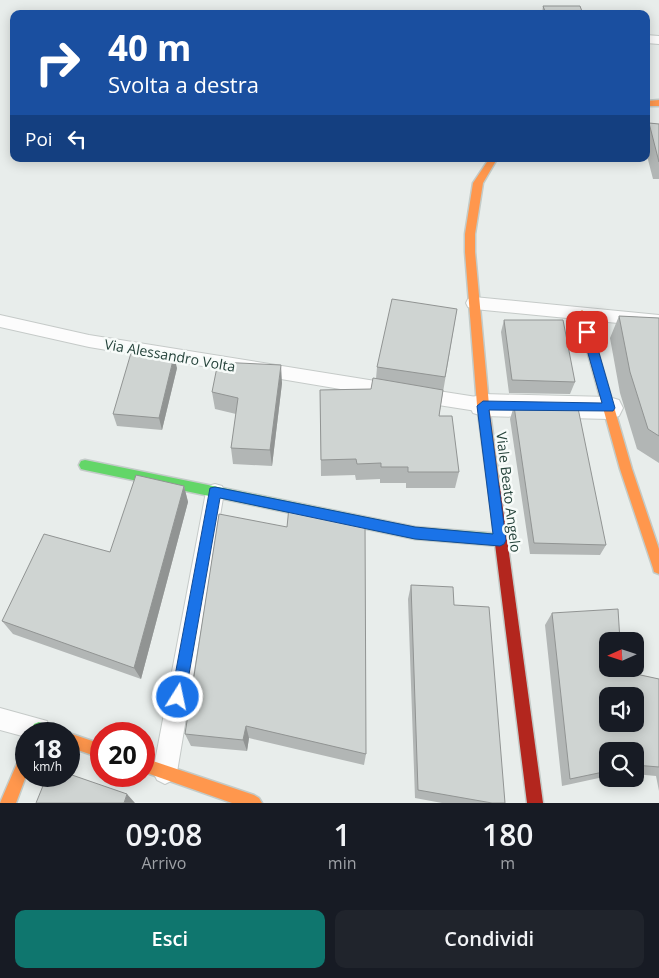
<!DOCTYPE html>
<html lang="it">
<style>
body{margin:0;font-family:"Open Sans",sans-serif;background:#20242c;color:#f1f3f6;height:100vh;display:flex;flex-direction:column;font-size:19px;white-space:nowrap}
*{box-sizing:border-box;margin:0}
p{font-size:16px;color:#9ea1a6}
.icon{flex:none;width:28px;height:28px;fill:none;stroke:currentColor;stroke-width:2;stroke-linecap:round;stroke-linejoin:round}
.map{position:relative;height:803px;overflow:hidden}
.panel{display:flex;flex-direction:column;background:#171b24;flex:1}
.panel>*{flex:none}
.top-card{position:absolute;left:10px;top:10px;width:640px;height:152px;border-radius:10px;box-shadow:0 2px 12px #0003;background:#1a4fa0;color:#fff;overflow:hidden}
.needle{width:32px;rotate:267deg}
.tools{position:absolute;left:599px;top:632px;display:grid;gap:10px}
.tools a{display:grid;place-items:center;width:45px;height:45px;border-radius:10px;background:#171b24;box-shadow:0 2px 12px #0003;font-size:25px}
.speed{position:absolute;left:15px;top:722px;display:flex;gap:10px;font-size:25px;font-weight:700;text-align:center}
.speed>*{display:grid;place-content:center;width:65px;height:65px;border-radius:50%;background:#171b24;box-shadow:0 2px 12px #0003;line-height:1}
.speed small{font-size:12px;font-weight:400}
.speed .limit{border:8px solid #d22;background:#fff;color:#111}
.pin{position:absolute;display:grid;place-items:center;width:42px;height:42px;color:#fff;margin:-21px;border-radius:10px;box-shadow:0 2px 8px #0006}
.me{position:absolute;width:55px;margin:-28px;rotate:10deg;stroke-linejoin:round;filter:drop-shadow(0 0 4px #0008)}
.turn{display:flex;align-items:center;gap:18px;height:105px;padding:0 15px;font-size:22px}
.turn .icon{width:65px;height:65px;stroke-width:2.5}
.turn b{display:block;font-size:35px;line-height:42px}
.then{display:flex;align-items:center;height:48px;padding:0 15px;background:#0003;gap:10px;font-size:19px}
.eta{display:flex;justify-content:space-evenly;align-items:center;height:85px;text-align:center}
.eta b{font-size:30px;font-weight:600;line-height:35px}
.action{display:flex;gap:10px;margin-top:auto;padding:10px 15px}
.action a{flex:1;height:58px;border-radius:10px;background:#0f766e;color:#fff;font-size:20px;font-weight:600;line-height:58px;text-align:center}
.action a+a{background:#20242c;color:#f1f3f6}
.map>svg:first-child{display:block}
</style>
<div class="map">
<svg width="659" height="803" viewBox="0 0 659 803">
<rect width="100%" height="100%" fill="#e8edeb"/>
<g fill="none" stroke-linecap="round" stroke-linejoin="round">
<g stroke="#c5cac8" stroke-width="2">
<path id="lane" d="M 646,35 L 659,36 L 659,44 L 646,43 Z
M 474,297 L 659,315 L 659,327 L 474,309 L 468,307 L 466,303 L 468,299 Z
M 0,315 L 89,335 L 394,384 L 400,386 L 403,391 L 400,396 L 394,398 L 89,347 L 0,327 Z
M 419,388 L 483,398 L 489,400 L 492,405 L 489,410 L 483,412 L 419,402 L 413,400 L 410,395 L 413,390 Z
M 215,484 L 222,486 L 224,492 L 177,772 L 173,780 L 165,784 L 157,780 L 153,772 L 206,492 L 208,486 Z
M 0,708 L 47,721 L 50,729 L 48,734 L 26,734 L 26,737 L 0,730 Z"/>
</g>
<g stroke="#c5cac8" stroke-width="2">
<path id="street" d="M 483,394 L 609,397 L 619,400 L 623,408 L 619,416 L 609,419 L 483,416 L 473,413 L 469,405 L 473,397 Z"/>
</g>
<g stroke="#c3cbc8" stroke-width="3">
<path id="fast" d="M 85,460 L 415,527 L 500,534 L 504,536 L 506,540 L 504,544 L 500,546 L 415,539 L 85,470 L 81,469 L 79,465 L 81,461 Z
M 39,722 L 57,729 L 59,734 L 30,734 L 34,724 Z"/>
</g>
<g stroke="#c3cbc8" stroke-width="3">
<path id="slow" d="M 659,100 L 659,106 L 646,106 L 646,101 Z
M 489,159 L 497,159 L 483,183 L 475,234 L 475,252 L 489,405 L 500,487 L 498,491 L 494,492 L 490,491 L 488,487 L 477,405 L 465,252 L 465,234 L 473,183 Z
M 582,310 L 587,314 L 632,469 L 659,549 L 659,574 L 654,572 L 653,568 L 620,469 L 577,314 Z
M 69,733 L 101,744 L 101,758 L 69,747 L 69,734 L 67,734 Z
M 26,752 L 26,776 L 16,803 L 0,803 L 21,754 Z
M 144,758 L 254,795 L 259,798 L 262,803 L 232,803 L 144,772 Z"/>
</g>
<g stroke="#c3cbc8" stroke-width="3">
<path id="jam" d="M 494,482 L 498,483 L 500,487 L 543,803 L 527,803 L 488,487 L 490,483 Z"/>
</g>
<use href="#lane" fill="#fcfcfc" fill-rule="evenodd"/>
<use href="#street" fill="#fcfcfc" fill-rule="evenodd"/>
<use href="#fast" fill="#63d668" fill-rule="evenodd"/>
<use href="#slow" fill="#ff974d" fill-rule="evenodd"/>
<use href="#jam" fill="#b3261e" fill-rule="evenodd"/>
</g>
<path fill="#b2b6b5" d="M 543,6 L 583,14 L 542,14 Z
M 649,123 L 659,124 L 659,179 L 653,179 L 646,152 L 646,132 Z
M 457,309 L 439,416 L 459,472 L 455,488 L 406,488 L 406,483 L 380,483 L 380,479 L 356,480 L 355,475 L 321,476 L 320,390 L 371,389 L 376,379 L 377,367 Z
M 619,316 L 659,318 L 659,463 L 637,449 L 620,393 L 610,338 Z
M 504,320 L 575,382 L 570,394 L 509,393 L 501,332 Z
M 177,368 L 162,430 L 117,426 L 113,414 Z
M 282,383 L 272,466 L 233,464 L 231,448 L 236,414 L 215,409 L 212,392 Z
M 514,406 L 606,545 L 600,555 L 530,554 L 510,419 Z
M 184,486 L 188,502 L 141,679 L 13,634 L 2,621 L 110,552 Z
M 219,514 L 366,754 L 364,765 L 249,738 L 247,751 L 191,746 L 185,734 Z
M 411,585 L 454,605 L 505,803 L 442,803 L 415,798 L 408,599 Z
M 552,613 L 622,671 L 659,679 L 659,791 L 656,776 L 635,774 L 635,751 L 608,751 L 608,776 L 562,786 L 545,625 Z"/>
<path fill="#919493" d="M 174,356 L 177,368 L 162,430 L 159,418 Z
M 281,365 L 282,383 L 272,466 L 270,450 Z
M 184,486 L 188,502 L 141,679 L 134,668 Z
M 246,726 L 249,738 L 247,751 L 243,740 Z
M 127,794 L 135,803 L 124,803 Z"/>
<path fill="#cfd4d2" stroke="#919493" fill-rule="evenodd" d="M 543,6 L 580,6 L 583,14 L 546,14 Z
M 649,123 L 659,124 L 659,162 Z
M 392,299 L 457,309 L 445,377 L 377,367 Z
M 619,316 L 659,318 L 659,436 L 648,429 L 630,372 Z
M 504,320 L 563,320 L 575,382 L 512,380 Z
M 131,353 L 174,356 L 159,418 L 113,414 Z
M 218,362 L 281,365 L 270,450 L 231,448 L 238,398 L 212,392 Z
M 373,378 L 443,390 L 439,416 L 452,416 L 459,472 L 408,472 L 408,467 L 381,467 L 381,463 L 357,464 L 356,459 L 321,460 L 320,390 L 371,389 Z
M 514,406 L 578,408 L 606,545 L 534,543 Z
M 136,475 L 184,486 L 134,668 L 2,621 L 44,534 L 110,552 Z
M 289,507 L 365,520 L 366,754 L 246,726 L 243,740 L 185,734 L 219,514 L 287,527 Z
M 411,585 L 453,587 L 454,605 L 489,607 L 505,803 L 492,803 L 418,790 Z
M 618,609 L 620,641 L 608,641 L 608,669 L 622,669 L 622,671 L 659,679 L 659,767 L 635,765 L 635,751 L 608,751 L 608,771 L 570,779 L 552,613 ZM 608,696 L 635,696 L 635,724 L 608,724 Z
M 69,774 L 127,794 L 124,803 L 36,803 L 47,776 L 69,776 Z"/>
<path fill="#1a73e8" stroke="#114b97" d="M 587,328 L 593,332 L 615,408 L 613,411 L 489,410 L 506,540 L 504,544 L 500,546 L 415,539 L 220,498 L 185,697 L 183,702 L 178,705 L 173,702 L 171,697 L 210,488 L 215,487 L 415,527 L 493,534 L 477,406 L 483,401 L 602,403 L 582,332 Z"/>
<g text-anchor="middle" dominant-baseline="central" stroke-width="5" stroke-linejoin="round" paint-order="stroke">
<g font-size="14" fill="#24423a" stroke="#f7fbf9">
<text transform="translate(170 355) rotate(10)">Via Alessandro Volta</text>
<text transform="translate(509 492) rotate(83)">Viale Beato Angelo</text>
</g>
</g>
</svg>
<div class="tools">
<a><svg class="needle" viewBox="-14 -14 28 28"><path d="M0-13l5 13h-10z" fill="#e53935"/><path d="M0 13l5-13h-10z" fill="#9ea1a6"/></svg></a>
<a><svg class="icon" aria-label="sound" viewBox="0 0 24 24"><path d="M4 9h4l5-4v14l-5-4H4zM17 9q2 3 0 6"/></svg></a>
<a><svg class="icon" aria-label="search" viewBox="0 0 24 24"><circle cx="10" cy="10" r="6"/><path d="M15 15l6 6"/></svg></a>
</div>
<div class="speed"><div>18<small>km/h</small></div><div class="limit">20</div></div>
<div class="pin" style="left:587px;top:332px;background:#d93025"><svg class="icon" aria-label="arrive" viewBox="0 0 24 24"><path d="M6 21V4h12l-3 4 3 4H6"/></svg></div>
<svg class="me" style="left:178px;top:697px" viewBox="-20 -20 40 40"><circle r="17" fill="#1a73e8" stroke="#fff" stroke-width="3"/><path d="M0-11L8 9 0 5-8 9z" fill="#fff"/></svg>
<div class="top-card">
<div class="turn"><svg class="icon" aria-label="right" viewBox="0 0 24 24"><path d="M7 20v-9h11M14 6l5 5-5 5"/></svg><div><b>40 m</b>Svolta a destra</div></div>
<div class="then">Poi<svg class="icon" aria-label="left" viewBox="0 0 24 24"><path d="M17 20v-9H6M10 6l-5 5 5 5"/></svg></div>
</div>
</div>
<section class="panel">
<div class="eta">
<div><b>09:08</b><p>Arrivo</p></div>
<div><b>1</b><p>min</p></div>
<div><b>180</b><p>m</p></div>
</div>
<div class="action"><a>Esci</a><a>Condividi</a></div>
</section>
